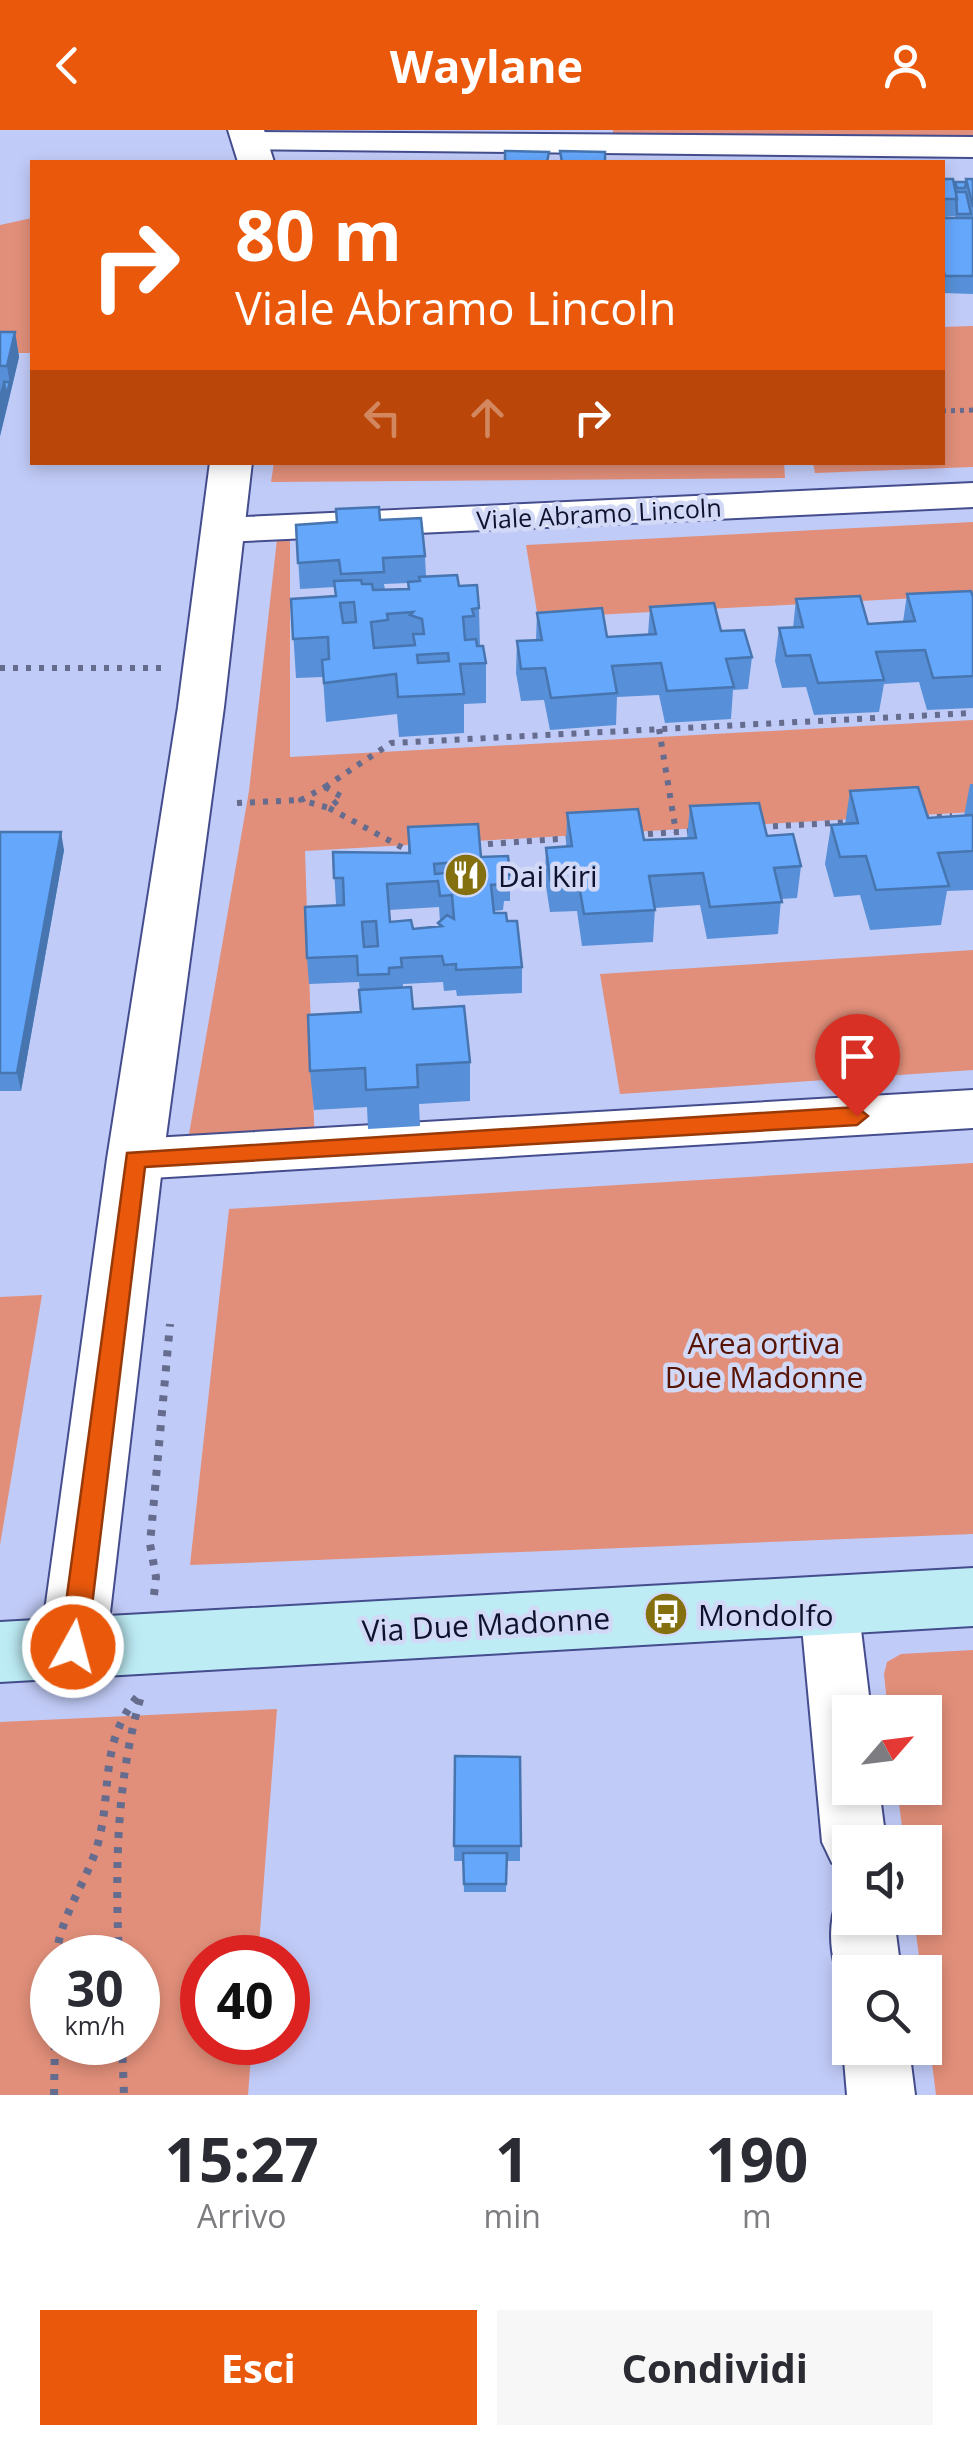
<!DOCTYPE html>
<html lang="it">
<style>
body{margin:0;font-family:"Open Sans",sans-serif;background:#f7f7f7;color:#2b2b33;height:100vh;display:flex;flex-direction:column;font-size:38px;white-space:nowrap}
*{box-sizing:border-box;margin:0}
p{font-size:32px;color:#7c7c81}
.icon{flex:none;width:55px;height:55px;fill:none;stroke:currentColor;stroke-width:2;stroke-linecap:round;stroke-linejoin:round}
.map{position:relative;height:1965px;overflow:hidden}
.sheet{display:flex;flex-direction:column;background:#fff;flex:1}
.sheet>*{flex:none}
.top-card{position:absolute;left:30px;top:30px;width:915px;height:305px;border-radius:0px;box-shadow:0 5px 15px #0003;background:#ea580c;color:#fff;overflow:hidden}
.needle{width:65px;rotate:62deg}
.controls{position:absolute;left:832px;top:1565px;display:grid;gap:20px}
.controls a{display:grid;place-items:center;width:110px;height:110px;border-radius:0px;background:#fff;box-shadow:0 5px 15px #0003;font-size:50px}
.speed{position:absolute;left:30px;top:1805px;display:flex;gap:20px;font-size:50px;font-weight:700;text-align:center}
.speed>*{display:grid;place-content:center;width:130px;height:130px;border-radius:50%;background:#fff;box-shadow:0 5px 15px #0003;line-height:1}
.speed small{font-size:25px;font-weight:400}
.speed .limit{border:15px solid #d22;background:#fff;color:#111}
.pin{position:absolute;display:grid;place-items:center;width:85px;height:85px;color:#fff;margin:-102px -42px;border-radius:50% 50% 50% 0;rotate:-45deg;box-shadow:0 0 10px #0007}
.pin .icon{rotate:45deg}
.me{position:absolute;width:110px;margin:-55px;rotate:7deg;stroke-linejoin:round;filter:drop-shadow(0 0 8px #0008)}
.turn{display:flex;align-items:center;gap:35px;height:210px;padding:0 40px;font-size:45px}
.turn .icon{width:130px;height:130px;stroke-width:2.5}
.turn b{display:block;font-size:70px;line-height:85px}
.lanes{display:flex;align-items:center;height:95px;padding:0 40px;background:#0003;justify-content:center;gap:50px;direction:ltr}
.lanes .off{opacity:.35}
.eta{display:flex;justify-content:space-evenly;align-items:center;height:170px;text-align:center}
.eta b{font-size:60px;font-weight:700;line-height:70px}
.button{display:flex;gap:20px;margin-top:auto;padding:20px 40px}
.button a{flex:1;height:115px;border-radius:0px;background:#ea580c;color:#fff;font-size:40px;font-weight:700;line-height:115px;text-align:center}
.button a+a{background:#f7f7f7;color:#2b2b33}
header{display:flex;justify-content:space-between;align-items:center;height:130px;padding:0 40px;background:#ea580c;color:#fff;font-size:45px;font-weight:700}
.map>svg:first-child{display:block}
</style>
<header><svg class="icon" aria-label="back" viewBox="0 0 24 24"><path d="M15 5l-7 7 7 7"/></svg>Waylane<svg class="icon" aria-label="person" viewBox="0 0 24 24"><circle cx="12" cy="8" r="4"/><path d="M4 21q1-7 8-7t8 7"/></svg></header>
<div class="map">
<svg width="973" height="1965" viewBox="0 0 973 1965">
<rect width="100%" height="100%" fill="#c1cbf7"/>
<path fill="#e18f7a" fill-rule="evenodd" d="M 613,0 L 973,0 L 973,7 L 613,5 Z
M 32,88 L 32,223 L 0,223 L 0,95 Z
M 973,196 L 973,337 L 815,343 L 813,333 L 942,332 L 943,197 Z
M 274,332 L 784,332 L 785,348 L 271,352 Z
M 973,392 L 973,465 L 538,488 L 526,415 Z
M 290,403 L 290,627 L 973,590 L 973,682 L 305,721 L 315,1019 L 185,1027 L 249,661 L 277,409 Z
M 973,820 L 973,940 L 620,964 L 600,844 Z
M 973,1033 L 973,1404 L 190,1435 L 229,1079 Z
M 42,1165 L 0,1415 L 0,1167 Z
M 973,1520 L 973,1965 L 936,1965 L 925,1878 L 925,1842 L 921,1842 L 914,1788 L 925,1788 L 925,1712 L 904,1712 L 897,1658 L 925,1658 L 925,1582 L 888,1582 L 884,1544 L 887,1532 L 901,1524 Z
M 277,1579 L 258,1827 L 202,1828 L 202,1912 L 252,1913 L 248,1965 L 0,1965 L 0,1592 ZM 52,1828 L 138,1828 L 138,1912 L 52,1912 Z"/>
<g fill="none" stroke-linecap="round" stroke-linejoin="round">
<g stroke="#444d8d" stroke-width="4">
<path id="minor" d="M 251,2 L 973,7 L 973,27 L 239,19 L 235,12 L 239,5 Z
M 973,353 L 973,377 L 224,412 L 210,408 L 204,400 L 210,392 L 224,388 Z
M 973,960 L 973,998 L 135,1049 L 117,1043 L 110,1029 L 117,1015 L 135,1009 Z
M 829,1449 L 850,1457 L 858,1475 L 871,1582 L 850,1582 L 850,1658 L 879,1658 L 886,1712 L 850,1712 L 850,1740 L 832,1733 L 822,1712 L 800,1475 L 808,1457 Z
M 850,1761 L 850,1788 L 894,1788 L 901,1842 L 850,1842 L 850,1867 L 845,1865 C 831,1833 825,1798 839,1766 Z
M 850,1900 L 850,1918 L 909,1918 L 915,1965 L 847,1965 L 843,1918 Z"/>
</g>
<g stroke="#444d8d" stroke-width="4">
<path id="tertiary" d="M 228,0 L 264,0 L 274,32 L 238,32 Z
M 210,332 L 252,332 L 224,577 L 163,1029 L 106,1517 L 96,1538 L 73,1547 L 50,1538 L 40,1517 L 107,1029 L 178,577 Z"/>
</g>
<g stroke="#444d8d" stroke-width="4">
<path id="secondary" d="M 973,1438 L 973,1496 L 0,1552 L 0,1492 Z"/>
</g>
<path stroke="#656c8e" stroke-width="5" stroke-dasharray="4 5" stroke-linecap="butt" d="M 942,281 L 973,280"/>
<path stroke="#656c8e" stroke-width="6" stroke-dasharray="5 8" stroke-linecap="butt" d="M 0,538 L 162,538
M 659,599 L 676,702
M 325,657 L 391,613 L 973,583
M 325,657 L 342,667 L 329,678 L 301,670 Z
M 237,673 L 301,670
M 329,678 L 405,719 L 413,719
M 924,688 L 952,686
M 760,697 L 852,692
M 635,705 L 692,701
M 475,715 L 573,708"/>
<path stroke="#656c8e" stroke-width="8" stroke-dasharray="6 9" stroke-linecap="butt" d="M 154,1465 L 156,1447 L 150,1414 L 170,1194
M 56,1828 C 60,1787 83,1758 96,1720 C 114,1663 97,1616 138,1566
M 119,1828 C 115,1739 116,1652 141,1566
M 122,1912 L 124,1965
M 54,1965 L 55,1912"/>
<use href="#minor" fill="#fff" fill-rule="evenodd"/>
<use href="#tertiary" fill="#fff" fill-rule="evenodd"/>
<use href="#secondary" fill="#bdecf5" fill-rule="evenodd"/>
</g>
<path fill="#5790d8" fill-rule="evenodd" d="M 942,49 L 955,55 L 955,52 L 966,52 L 973,49 L 973,164 L 942,163 L 942,88 L 955,88 L 955,86 L 942,87 Z
M 0,202 L 15,202 L 19,227 L 0,306 Z
M 380,390 L 425,426 L 426,446 L 459,456 L 479,478 L 480,516 L 486,533 L 486,573 L 464,574 L 464,603 L 399,607 L 397,584 L 326,592 L 323,547 L 296,548 L 291,469 L 335,466 L 335,457 L 300,459 L 296,395 ZM 408,453 L 408,459 L 385,460 L 384,454 Z
M 907,464 L 973,467 L 973,578 L 927,580 L 919,552 L 884,554 L 879,582 L 814,585 L 806,557 L 782,558 L 775,531 L 779,498 L 793,498 L 796,469 L 868,494 L 903,492 Z
M 650,477 L 721,501 L 752,527 L 748,559 L 733,560 L 731,589 L 665,593 L 659,565 L 617,567 L 616,595 L 550,600 L 544,570 L 521,571 L 516,543 L 517,511 L 536,510 L 537,483 L 607,507 L 648,504 Z
M 970,654 L 973,654 L 973,760 L 947,761 L 941,795 L 870,800 L 860,765 L 834,767 L 825,734 L 831,695 L 845,694 L 850,661 L 928,688 L 964,686 Z
M 690,676 L 767,706 L 801,736 L 797,768 L 781,769 L 778,804 L 707,809 L 700,775 L 655,778 L 653,812 L 582,816 L 577,781 L 550,782 L 545,750 L 546,718 L 566,717 L 567,683 L 644,710 L 687,708 Z
M 408,697 L 481,727 L 510,745 L 510,771 L 504,771 L 503,780 L 494,781 L 494,783 L 507,791 L 522,837 L 522,863 L 457,866 L 456,860 L 444,861 L 443,852 L 403,854 L 403,858 L 413,879 L 470,932 L 470,971 L 419,974 L 420,996 L 368,999 L 367,977 L 314,980 L 310,941 L 361,882 L 359,852 L 309,854 L 307,828 L 336,774 L 333,722 L 408,723 ZM 439,777 L 440,791 L 438,796 L 413,799 L 390,792 L 389,780 Z
M 0,702 L 64,720 L 21,961 L 0,961 Z
M 455,1626 L 520,1627 L 520,1731 L 507,1731 L 506,1762 L 464,1762 L 463,1731 L 454,1731 Z"/>
<path fill="#4775b0" d="M 15,202 L 19,227 L 11,261 L 7,236 Z
M 4,249 L 6,265 L 10,252 L 11,261 L 0,306 L 0,263 Z
M 61,702 L 64,720 L 21,961 L 17,943 Z"/>
<path fill="#65a7fb" stroke="#4775b0" stroke-width="2.5" fill-rule="evenodd" d="M 505,21 L 549,22 L 547,32 L 505,32 Z
M 560,21 L 605,22 L 605,32 L 562,32 Z
M 942,49 L 953,49 L 957,69 L 942,69 Z
M 966,49 L 973,49 L 973,77 Z
M 955,52 L 966,52 L 965,58 L 957,58 Z
M 956,62 L 966,62 L 971,84 L 957,84 Z
M 942,88 L 973,88 L 973,146 L 945,146 L 942,134 Z
M 0,202 L 15,202 L 7,236 L 0,236 Z
M 4,252 L 10,252 L 6,265 Z
M 379,377 L 380,390 L 421,388 L 425,426 L 383,428 L 384,442 L 341,444 L 339,430 L 298,433 L 296,395 L 337,392 L 336,379 Z
M 457,445 L 459,456 L 477,455 L 479,478 L 472,479 L 474,486 L 463,487 L 465,510 L 476,509 L 477,516 L 483,516 L 486,533 L 460,534 L 464,564 L 398,567 L 396,544 L 324,553 L 322,530 L 329,529 L 328,507 L 293,509 L 291,469 L 336,466 L 334,451 L 361,450 L 362,454 L 372,454 L 373,460 L 409,459 L 408,452 L 420,451 L 419,447 ZM 354,472 L 356,492 L 343,493 L 340,473 ZM 413,482 L 410,485 L 422,489 L 424,504 L 413,504 L 415,515 L 374,518 L 371,492 L 388,490 L 387,484 ZM 448,523 L 449,531 L 418,533 L 417,525 Z
M 971,461 L 973,467 L 973,546 L 933,548 L 925,520 L 876,522 L 884,550 L 818,553 L 810,525 L 786,526 L 779,498 L 803,497 L 796,469 L 860,466 L 868,494 L 915,491 L 907,464 Z
M 714,473 L 721,501 L 744,500 L 752,527 L 726,529 L 734,557 L 667,561 L 661,533 L 612,536 L 617,563 L 551,568 L 545,538 L 521,539 L 517,511 L 542,510 L 537,483 L 602,478 L 607,507 L 656,504 L 650,477 Z
M 918,657 L 928,688 L 973,685 L 973,721 L 938,723 L 949,756 L 876,760 L 866,726 L 840,727 L 831,695 L 858,693 L 850,661 Z
M 759,673 L 767,706 L 793,704 L 801,736 L 774,738 L 782,772 L 710,777 L 703,743 L 649,746 L 655,780 L 584,784 L 578,749 L 550,750 L 546,718 L 572,716 L 567,683 L 638,679 L 644,710 L 696,708 L 690,676 Z
M 478,694 L 481,727 L 508,726 L 510,745 L 503,745 L 504,754 L 491,755 L 494,783 L 506,783 L 507,791 L 517,791 L 522,837 L 456,840 L 456,834 L 444,835 L 442,826 L 401,828 L 402,837 L 389,838 L 389,844 L 358,845 L 357,826 L 307,828 L 305,777 L 344,775 L 343,748 L 334,748 L 333,722 L 410,723 L 408,697 ZM 469,731 L 470,741 L 435,744 L 434,734 ZM 438,751 L 440,766 L 452,765 L 454,789 L 447,785 L 438,793 L 442,796 L 413,799 L 411,790 L 390,792 L 387,754 ZM 376,791 L 378,816 L 364,817 L 362,792 Z
M 0,702 L 61,702 L 17,943 L 0,943 Z
M 411,857 L 413,879 L 464,876 L 470,932 L 417,935 L 418,957 L 366,960 L 365,938 L 310,941 L 308,885 L 361,882 L 359,860 Z
M 455,1626 L 520,1627 L 521,1716 L 454,1716 Z
M 463,1723 L 507,1723 L 506,1754 L 464,1754 Z"/>
<path fill="#ea580c" stroke="#983908" stroke-width="2.5" d="M 857,977 L 868,986 L 857,995 L 145,1037 L 87,1517 L 83,1526 L 73,1529 L 64,1526 L 60,1517 L 127,1023 Z"/>
<defs>
<g id="restaurant-disc" transform="scale(2.25)"><circle r="9.5" fill="#85700f" stroke="#d2d9f7"/><path d="M-5-6h1v4h1v-4h1v4h1v-4h1v5L-1.5 .5V6h-2V.5L-5-1ZM5-6V6H3V1.5H1.5Q1.5-4 5-6Z" fill="#fff"/></g>
<g id="bus-disc" transform="scale(2.25)"><circle r="9.5" fill="#85700f" stroke="#d2d9f7"/><path d="M-5-6H5V4H4V6H2V4H-2V6H-4V4H-5ZM-3.5-4V0h7V-4ZM-3.5 1.2v1.5H-2V1.2ZM2 1.2v1.5H3.5V1.2Z" fill="#fff"/></g>
</defs>
<g fill-rule="evenodd">
<use href="#restaurant-disc" x="466" y="745"/>
<use href="#bus-disc" x="666" y="1484"/>
</g>
<g text-anchor="middle" dominant-baseline="central" stroke-width="9" stroke-linejoin="round" paint-order="stroke">
<g font-size="25" fill="#0e122c" stroke="#d2d9f7">
<text transform="translate(599 383) rotate(-3)">Viale Abramo Lincoln</text>
</g>
<g font-size="30" fill="#0e122c" stroke="#d2d9f7" text-anchor="start">
<text x="498" y="745">Dai Kiri</text>
<text x="698" y="1484">Mondolfo</text>
</g>
<g font-size="30" fill="#571303" stroke="#d2d9f7">
<text x="764" y="1212">Area ortiva<tspan x="764" dy="34">Due Madonne</tspan></text>
</g>
<g font-size="30" fill="#0e122c" stroke="#d2d9f7">
<text transform="translate(486 1494) rotate(-3)">Via Due Madonne</text>
</g>
</g>
</svg>
<div class="controls">
<a><svg class="needle" viewBox="-14 -14 28 28"><path d="M0-13l5 13h-10z" fill="#e53935"/><path d="M0 13l5-13h-10z" fill="#7c7c81"/></svg></a>
<a><svg class="icon" aria-label="sound" viewBox="0 0 24 24"><path d="M4 9h4l5-4v14l-5-4H4zM17 9q2 3 0 6"/></svg></a>
<a><svg class="icon" aria-label="search" viewBox="0 0 24 24"><circle cx="10" cy="10" r="6"/><path d="M15 15l6 6"/></svg></a>
</div>
<div class="speed"><div>30<small>km/h</small></div><div class="limit">40</div></div>
<div class="pin" style="left:857px;top:986px;background:#d93025"><svg class="icon" aria-label="arrive" viewBox="0 0 24 24"><path d="M6 21V4h12l-3 4 3 4H6"/></svg></div>
<svg class="me" style="left:73px;top:1517px" viewBox="-20 -20 40 40"><circle r="17" fill="#ea580c" stroke="#fff" stroke-width="3"/><path d="M0-11L8 9 0 5-8 9z" fill="#fff"/></svg>
<div class="top-card">
<div class="turn"><svg class="icon" aria-label="right" viewBox="0 0 24 24"><path d="M7 20v-9h11M14 6l5 5-5 5"/></svg><div><b>80 m</b>Viale Abramo Lincoln</div></div>
<div class="lanes"><svg class="icon off" aria-label="left" viewBox="0 0 24 24"><path d="M17 20v-9H6M10 6l-5 5 5 5"/></svg><svg class="icon off" aria-label="ahead" viewBox="0 0 24 24"><path d="M12 20V5M6 11l6-6 6 6"/></svg><svg class="icon" aria-label="right" viewBox="0 0 24 24"><path d="M7 20v-9h11M14 6l5 5-5 5"/></svg></div>
</div>
</div>
<section class="sheet">
<div class="eta">
<div><b>15:27</b><p>Arrivo</p></div>
<div><b>1</b><p>min</p></div>
<div><b>190</b><p>m</p></div>
</div>
<div class="button"><a>Esci</a><a>Condividi</a></div>
</section>
